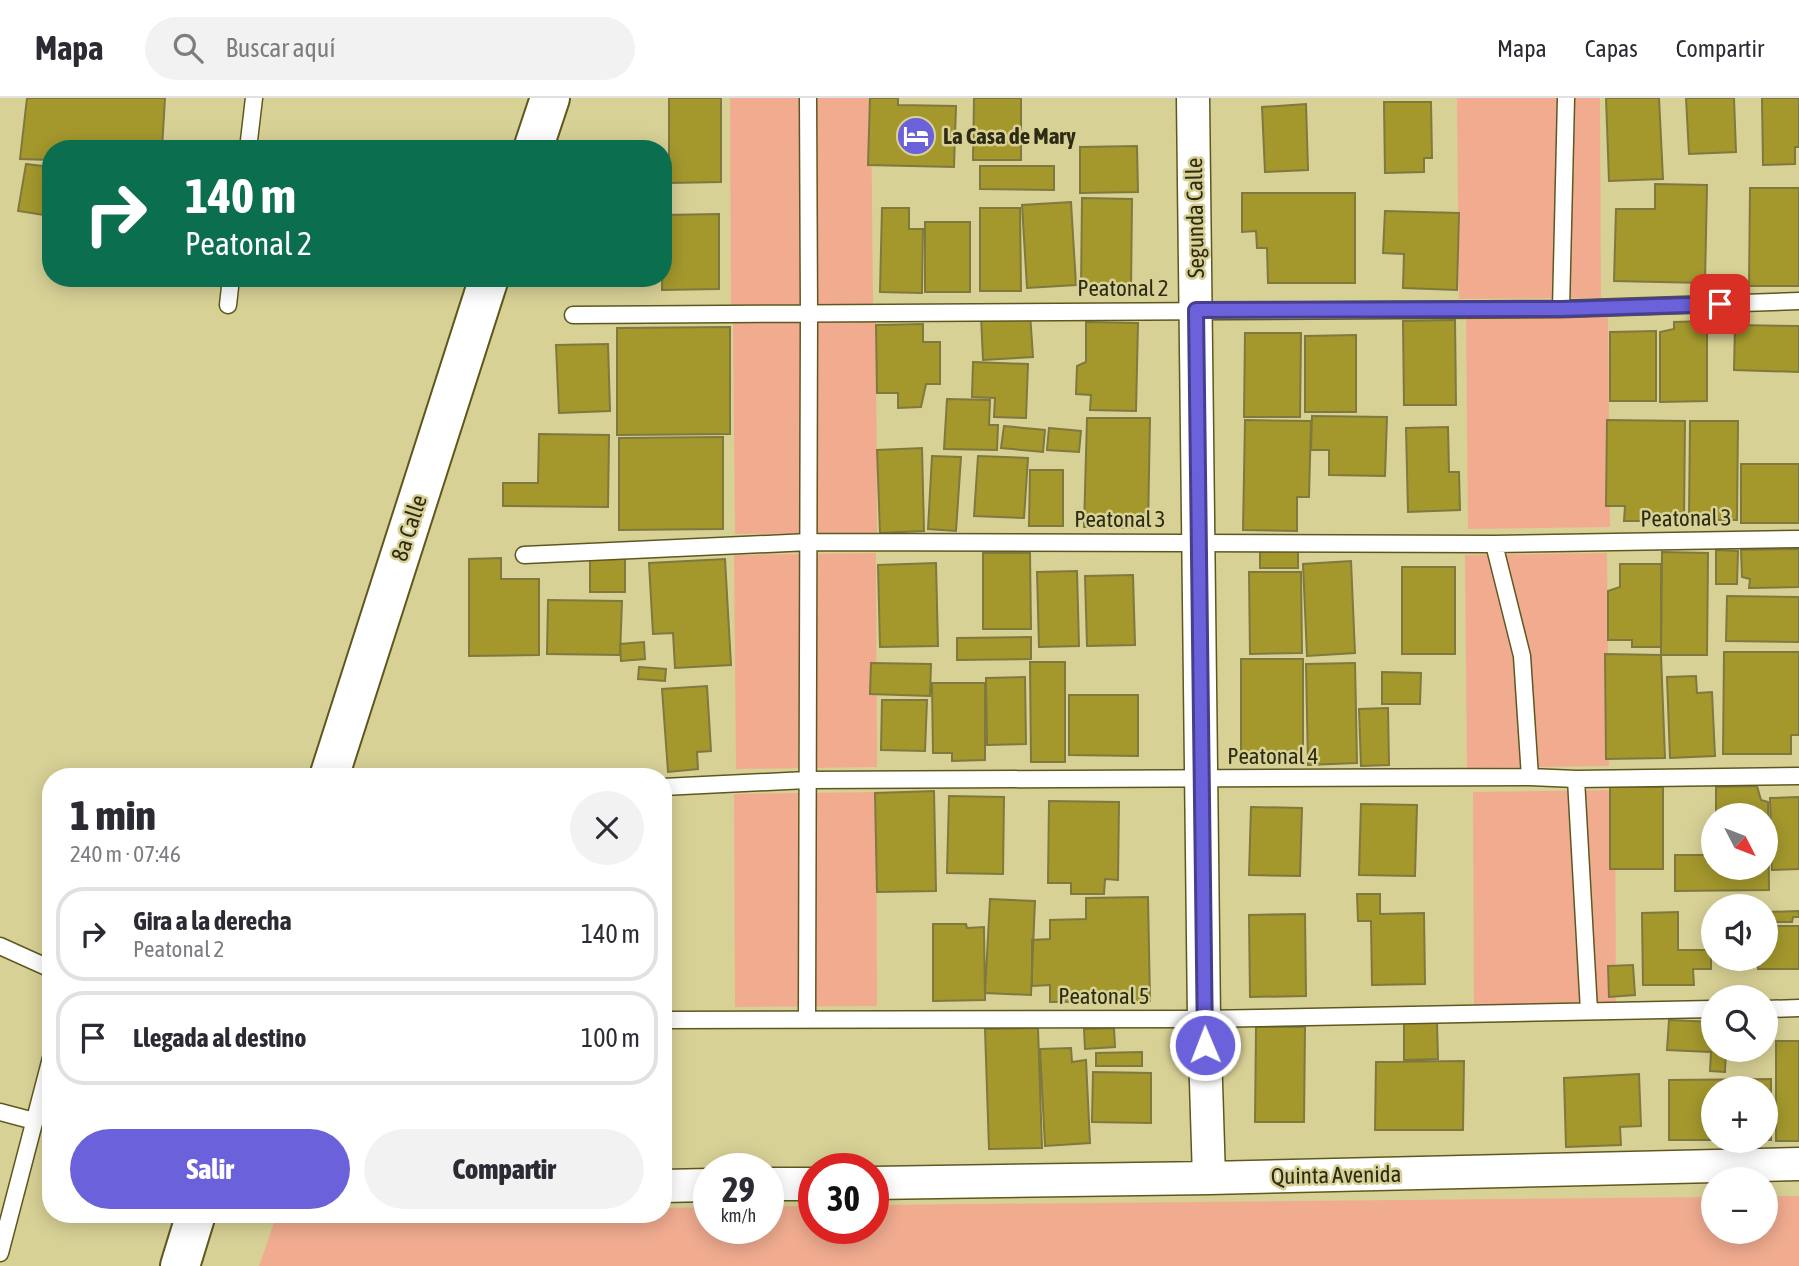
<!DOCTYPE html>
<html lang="es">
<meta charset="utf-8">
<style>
body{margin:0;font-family:"Asap Condensed",sans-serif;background:#f2f2f3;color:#2b2b33;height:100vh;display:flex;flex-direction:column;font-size:26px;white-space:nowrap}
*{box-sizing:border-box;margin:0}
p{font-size:23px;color:#7c7c81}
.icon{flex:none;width:38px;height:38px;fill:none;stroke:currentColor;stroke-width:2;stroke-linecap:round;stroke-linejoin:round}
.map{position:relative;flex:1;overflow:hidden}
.panel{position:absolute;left:42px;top:670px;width:630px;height:455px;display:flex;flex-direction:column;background:#fff;border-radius:28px;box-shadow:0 4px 18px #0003}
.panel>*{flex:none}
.banner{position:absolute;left:42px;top:42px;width:630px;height:147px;border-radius:28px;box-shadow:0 4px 18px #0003;background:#0b6e4f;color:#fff;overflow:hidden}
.needle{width:46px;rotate:132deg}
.buttons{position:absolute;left:1701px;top:705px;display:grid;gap:14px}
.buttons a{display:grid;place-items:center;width:77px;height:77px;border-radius:50%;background:#fff;box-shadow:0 4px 18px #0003;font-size:35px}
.speed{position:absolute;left:693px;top:1055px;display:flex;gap:14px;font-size:35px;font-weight:700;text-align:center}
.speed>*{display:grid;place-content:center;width:91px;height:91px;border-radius:50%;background:#fff;box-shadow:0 4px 18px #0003;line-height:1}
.speed small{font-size:18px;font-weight:400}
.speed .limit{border:10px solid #d22;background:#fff;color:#111}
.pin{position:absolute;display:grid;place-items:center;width:60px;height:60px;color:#fff;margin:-30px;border-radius:14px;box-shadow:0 4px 10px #0006}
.me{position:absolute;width:77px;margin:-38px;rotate:359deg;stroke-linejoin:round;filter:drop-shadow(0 0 5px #0008)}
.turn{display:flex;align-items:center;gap:24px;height:147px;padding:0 28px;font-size:32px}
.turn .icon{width:91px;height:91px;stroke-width:2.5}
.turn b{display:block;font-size:49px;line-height:60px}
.round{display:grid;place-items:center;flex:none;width:74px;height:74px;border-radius:37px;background:#f2f2f3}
.overview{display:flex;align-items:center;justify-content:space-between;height:119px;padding:0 28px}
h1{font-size:42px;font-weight:800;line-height:52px}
.primary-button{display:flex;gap:14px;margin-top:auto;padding:14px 28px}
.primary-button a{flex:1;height:80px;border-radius:42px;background:#6b61db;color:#fff;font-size:28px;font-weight:800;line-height:80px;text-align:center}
.primary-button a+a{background:#f2f2f3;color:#2b2b33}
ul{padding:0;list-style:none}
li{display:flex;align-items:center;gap:21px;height:94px;margin:0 14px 10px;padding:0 14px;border:4px solid #e1e1e2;border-radius:28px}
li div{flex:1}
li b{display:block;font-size:26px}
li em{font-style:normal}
header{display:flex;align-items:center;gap:42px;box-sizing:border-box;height:98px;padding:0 35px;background:#fff;border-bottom:2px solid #e1e1e2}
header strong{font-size:33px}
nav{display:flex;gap:38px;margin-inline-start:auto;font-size:24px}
.search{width:490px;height:63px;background:#f2f2f3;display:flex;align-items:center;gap:18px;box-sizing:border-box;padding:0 24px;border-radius:38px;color:#7c7c81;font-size:26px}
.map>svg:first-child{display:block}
</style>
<header>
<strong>Mapa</strong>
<div class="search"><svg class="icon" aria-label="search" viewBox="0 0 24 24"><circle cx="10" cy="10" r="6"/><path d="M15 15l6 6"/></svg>Buscar aquí</div>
<nav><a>Mapa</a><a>Capas</a><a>Compartir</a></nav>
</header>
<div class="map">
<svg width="1799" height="1168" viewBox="0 0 1799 1168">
<rect width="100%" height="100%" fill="#d8d196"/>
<path fill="#f1ac90" d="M 730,0 L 871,0 L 873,206 L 731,208 Z
M 1457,0 L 1600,0 L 1601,200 L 1459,201 Z
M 1608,216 L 1610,429 L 1468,431 L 1466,218 Z
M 876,222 L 877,435 L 735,436 L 733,223 Z
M 876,455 L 877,669 L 736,671 L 734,457 Z
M 1607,455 L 1609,668 L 1467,670 L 1465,457 Z
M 1615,692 L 1616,905 L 1474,907 L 1473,694 Z
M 876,694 L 877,908 L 735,909 L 734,696 Z
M 1766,1098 L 1799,1098 L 1799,1168 L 259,1168 L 277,1116 L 663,1116 L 663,1110 L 709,1109 L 709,1130 L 768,1130 L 768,1108 L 814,1108 L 814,1130 L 873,1130 L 873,1107 L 1713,1099 L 1713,1134 L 1766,1134 Z"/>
<path fill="#a4982d" stroke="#7f783f" stroke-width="2" d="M 27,0 L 165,0 L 162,51 L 51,51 L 51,62 L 20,61 Z
M 669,0 L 721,0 L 721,84 L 669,85 Z
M 870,0 L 898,0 L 898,7 L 956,8 L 954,69 L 868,67 Z
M 974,0 L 1021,0 L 1021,62 L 973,62 Z
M 1606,0 L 1659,0 L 1663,81 L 1609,83 Z
M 1686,0 L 1734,0 L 1736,54 L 1689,56 Z
M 1762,0 L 1799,0 L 1799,49 L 1795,49 L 1795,66 L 1763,67 Z
M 1384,4 L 1431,4 L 1432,60 L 1424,60 L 1424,74 L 1385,75 Z
M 1306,6 L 1308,72 L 1265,74 L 1262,9 Z
M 1137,48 L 1138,94 L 1080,95 L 1080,49 Z
M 26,66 L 51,69 L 51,118 L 18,113 Z
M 980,68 L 1054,68 L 1054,92 L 980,91 Z
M 1655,86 L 1707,87 L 1705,185 L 1614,183 L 1616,111 L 1655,111 Z
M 1750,90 L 1799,90 L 1799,188 L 1749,188 Z
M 1242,95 L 1355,95 L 1355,185 L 1268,185 L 1267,150 L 1257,150 L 1256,133 L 1242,134 Z
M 1082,100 L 1132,101 L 1131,192 L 1081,192 Z
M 1071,104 L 1076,187 L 1027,190 L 1022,107 Z
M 882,110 L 909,110 L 909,131 L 923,131 L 922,195 L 880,194 Z
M 980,110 L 1020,110 L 1021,193 L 980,193 Z
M 1385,113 L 1459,115 L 1457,192 L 1403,190 L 1404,156 L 1383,155 Z
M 719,116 L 719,191 L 662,192 L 663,117 Z
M 925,124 L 970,124 L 970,194 L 925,194 Z
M 1030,215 L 1033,259 L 983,262 L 981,218 Z
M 1455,222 L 1456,307 L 1404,307 L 1403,223 Z
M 1707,223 L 1707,303 L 1660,304 L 1660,234 L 1674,231 L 1674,224 Z
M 1086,224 L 1138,225 L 1136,313 L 1090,312 L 1091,297 L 1076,296 L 1077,268 L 1086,264 Z
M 923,226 L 923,244 L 940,244 L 940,286 L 926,286 L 921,309 L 898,310 L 898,295 L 877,295 L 876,227 Z
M 1735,227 L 1799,228 L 1799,274 L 1734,272 Z
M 730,229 L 730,336 L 617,337 L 617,230 Z
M 1656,233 L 1656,303 L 1610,303 L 1610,234 Z
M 1245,235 L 1301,235 L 1300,319 L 1244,319 Z
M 1356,237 L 1356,314 L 1305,314 L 1305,238 Z
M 608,246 L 610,313 L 559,315 L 556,247 Z
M 973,264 L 1028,266 L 1026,320 L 994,319 L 995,300 L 972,299 Z
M 947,301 L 990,302 L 989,327 L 998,327 L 997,352 L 944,351 Z
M 1312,318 L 1387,319 L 1385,378 L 1329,377 L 1329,352 L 1311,352 Z
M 1087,320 L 1150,320 L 1148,430 L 1084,429 Z
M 1245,322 L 1311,323 L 1309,399 L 1297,399 L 1297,433 L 1243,432 Z
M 1607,322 L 1685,323 L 1684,423 L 1624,423 L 1625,408 L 1606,408 Z
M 1690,323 L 1738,323 L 1737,422 L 1689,422 Z
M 1004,328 L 1045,332 L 1043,354 L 1001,350 Z
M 1448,329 L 1449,374 L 1459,374 L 1460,412 L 1408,414 L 1406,330 Z
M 1049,330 L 1081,333 L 1079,354 L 1047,352 Z
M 539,336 L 609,337 L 608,409 L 503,408 L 503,385 L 538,385 Z
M 723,339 L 723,431 L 619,432 L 619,340 Z
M 922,350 L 924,433 L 880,435 L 877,352 Z
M 932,358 L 961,359 L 956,433 L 928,431 Z
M 978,358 L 1028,360 L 1024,420 L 974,418 Z
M 1741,366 L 1799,366 L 1799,425 L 1741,425 Z
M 1030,372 L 1063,372 L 1063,428 L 1029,428 Z
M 1799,451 L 1799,489 L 1749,490 L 1750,481 L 1742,479 L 1741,452 Z
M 1716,452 L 1738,453 L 1737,486 L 1716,486 Z
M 1298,453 L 1298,470 L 1260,470 L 1260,454 Z
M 1662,454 L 1708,455 L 1707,557 L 1661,557 Z
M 983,455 L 1030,455 L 1031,531 L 983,531 Z
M 625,458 L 625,494 L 590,494 L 590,459 Z
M 501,460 L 501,481 L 539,481 L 539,557 L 469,558 L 469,461 Z
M 725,461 L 731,567 L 675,570 L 673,535 L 653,536 L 649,465 Z
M 1351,463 L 1355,555 L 1307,558 L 1303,466 Z
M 936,465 L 938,548 L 880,549 L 878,467 Z
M 1620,466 L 1661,466 L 1661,549 L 1632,549 L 1632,542 L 1608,542 L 1608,493 L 1620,489 Z
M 1402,469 L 1455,469 L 1455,556 L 1402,556 Z
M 1077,473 L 1079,548 L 1039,549 L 1037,474 Z
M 1249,474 L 1301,474 L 1302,555 L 1250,556 Z
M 1133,477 L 1135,547 L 1087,548 L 1085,478 Z
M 1727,498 L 1799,499 L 1799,544 L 1726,543 Z
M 548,502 L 622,503 L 620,557 L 547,556 Z
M 1031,539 L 1031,561 L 957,562 L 957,540 Z
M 644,544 L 645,561 L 621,563 L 620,546 Z
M 1724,554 L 1799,554 L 1799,637 L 1791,637 L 1791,656 L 1723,656 Z
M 1605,556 L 1661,557 L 1665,660 L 1606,661 Z
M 1241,561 L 1303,561 L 1303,665 L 1241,665 Z
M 1030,564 L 1065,564 L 1065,664 L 1031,664 Z
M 871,565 L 931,566 L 930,598 L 870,596 Z
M 1355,565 L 1357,665 L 1308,667 L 1306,566 Z
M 639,569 L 666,571 L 665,583 L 638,581 Z
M 1382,574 L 1421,575 L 1420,606 L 1382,606 Z
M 1696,578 L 1697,595 L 1712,594 L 1715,658 L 1670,660 L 1667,579 Z
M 1025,579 L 1026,646 L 987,647 L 986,580 Z
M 932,585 L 985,585 L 985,662 L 952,663 L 952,655 L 933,655 Z
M 707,588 L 711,653 L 697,654 L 698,671 L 668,674 L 662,591 Z
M 1069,597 L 1138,597 L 1138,658 L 1069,657 Z
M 882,602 L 927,602 L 925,653 L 881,652 Z
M 1388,610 L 1389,667 L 1361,668 L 1359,611 Z
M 1757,688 L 1761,702 L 1768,704 L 1769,792 L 1675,793 L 1675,757 L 1713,757 L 1713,770 L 1766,770 L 1766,718 L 1716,718 L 1716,689 Z
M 1610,689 L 1663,689 L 1663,771 L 1610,771 Z
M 934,693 L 936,793 L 877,794 L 875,695 Z
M 949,698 L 1004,699 L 1003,776 L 947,775 Z
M 1799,699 L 1799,771 L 1772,772 L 1770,700 Z
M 1049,703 L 1119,704 L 1118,782 L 1105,781 L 1104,796 L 1071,796 L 1071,785 L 1048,785 Z
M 1361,706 L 1417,707 L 1415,778 L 1359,777 Z
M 1251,709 L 1302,710 L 1300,778 L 1249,777 Z
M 1357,796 L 1380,796 L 1380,816 L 1424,815 L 1425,886 L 1372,887 L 1371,823 L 1358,823 Z
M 1148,799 L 1150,903 L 1050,904 L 1050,887 L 1032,888 L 1032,842 L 1050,841 L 1050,822 L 1086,821 L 1086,800 Z
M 990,801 L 1035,803 L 1031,897 L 985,895 Z
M 1799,813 L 1799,819 L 1793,819 L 1792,824 L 1767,824 L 1767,814 Z
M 1678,814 L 1678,852 L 1711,852 L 1711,871 L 1693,871 L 1694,887 L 1643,887 L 1642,815 Z
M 1305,816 L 1306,898 L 1250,899 L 1249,817 Z
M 933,826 L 966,826 L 967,830 L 984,829 L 985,902 L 933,903 Z
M 1766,828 L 1799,828 L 1799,871 L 1758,871 L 1758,861 L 1766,861 Z
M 1633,867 L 1635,897 L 1609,899 L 1608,868 Z
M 1669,922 L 1713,924 L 1713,952 L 1726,952 L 1725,974 L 1710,973 L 1711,954 L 1667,952 Z
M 1437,924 L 1438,961 L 1404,962 L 1404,925 Z
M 1256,929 L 1305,929 L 1304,1024 L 1255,1024 Z
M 1038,930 L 1042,1050 L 989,1051 L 985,931 Z
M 1114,930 L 1115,949 L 1085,951 L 1084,931 Z
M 1776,943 L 1799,943 L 1799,1043 L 1776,1043 Z
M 1071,950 L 1072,964 L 1086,962 L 1090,1045 L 1045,1048 L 1040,951 Z
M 1142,954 L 1142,968 L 1096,968 L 1096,955 Z
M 1464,963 L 1463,1032 L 1375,1032 L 1376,964 Z
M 1093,974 L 1151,975 L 1151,1025 L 1092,1024 Z
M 1639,976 L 1641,1028 L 1620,1029 L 1621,1047 L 1566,1049 L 1564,980 Z
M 1771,981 L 1771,1042 L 1766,1042 L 1766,990 L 1713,990 L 1713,1042 L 1669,1042 L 1669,982 Z"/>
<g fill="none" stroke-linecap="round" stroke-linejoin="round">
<g stroke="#5f581e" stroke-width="19">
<path id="lane" d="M 248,51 L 254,0
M 228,207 L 231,180
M 1561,211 L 1566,0
M 573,217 L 1561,211 L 1799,203
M 1494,446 L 1522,558 L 1530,679
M 524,457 L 809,444 L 1494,446 L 1799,441
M 1576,681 L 1589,913
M 663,689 L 807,682 L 1530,679 L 1576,681 L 1799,678
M 0,848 L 51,871
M 1766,911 L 1799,910
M 807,921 L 809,215 L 808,0
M 663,922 L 1204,921 L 1713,911
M 0,1014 L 34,1023
M 0,1155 L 51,960"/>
</g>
<g stroke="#5f581e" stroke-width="35">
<path id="street" d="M 1193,0 L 1204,921 L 1209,1080
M 873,1085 L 1209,1080 L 1799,1066
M 768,1086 L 814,1086
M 663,1088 L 709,1087"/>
</g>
<g stroke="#5f581e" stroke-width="42">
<path id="secondary" d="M 533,51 L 550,0
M 329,679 L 489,180
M 180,1168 L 196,1116"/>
</g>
<use href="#lane" stroke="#fff" stroke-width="16"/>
<use href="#street" stroke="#fff" stroke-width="32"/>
<use href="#secondary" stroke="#fff" stroke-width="38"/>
</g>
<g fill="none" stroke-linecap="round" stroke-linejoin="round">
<g stroke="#463f8e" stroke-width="18">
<path id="route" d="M 1205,947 L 1196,212 L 1561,211 L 1720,206"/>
</g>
<use href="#route" stroke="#6b61db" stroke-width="12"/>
</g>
<defs>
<g id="hotel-disc" transform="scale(2.0125)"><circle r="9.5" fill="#6b61db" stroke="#d8d196"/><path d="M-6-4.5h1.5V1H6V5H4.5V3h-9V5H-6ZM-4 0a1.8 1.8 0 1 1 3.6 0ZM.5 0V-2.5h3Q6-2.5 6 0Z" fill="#fff"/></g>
</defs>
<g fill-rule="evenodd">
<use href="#hotel-disc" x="916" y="38"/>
</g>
<g text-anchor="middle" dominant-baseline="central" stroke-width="5" stroke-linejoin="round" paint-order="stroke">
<g font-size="23" font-weight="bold" fill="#2d2b13" stroke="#d8d196" text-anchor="start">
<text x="943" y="38">La Casa de Mary</text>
</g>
<g font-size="23" fill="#2d2b13" stroke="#d8d196">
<text transform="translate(1195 120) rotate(-91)">Segunda Calle</text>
<text x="1123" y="190">Peatonal 2</text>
<text transform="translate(1686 420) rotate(-1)">Peatonal 3</text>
<text x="1120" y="421">Peatonal 3</text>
<text transform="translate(409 430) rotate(-72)">8a Calle</text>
<text x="1273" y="658">Peatonal 4</text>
<text x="1104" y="898">Peatonal 5</text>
<text transform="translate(1336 1077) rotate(-1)">Quinta Avenida</text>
</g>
</g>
</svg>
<div class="buttons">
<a><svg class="needle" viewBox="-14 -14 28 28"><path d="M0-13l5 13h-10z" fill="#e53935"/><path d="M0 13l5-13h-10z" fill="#7c7c81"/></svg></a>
<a><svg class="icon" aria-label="sound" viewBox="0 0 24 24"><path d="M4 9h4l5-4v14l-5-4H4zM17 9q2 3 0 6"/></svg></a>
<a><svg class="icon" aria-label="search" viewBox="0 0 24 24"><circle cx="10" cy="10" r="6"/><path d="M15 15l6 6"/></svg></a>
<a>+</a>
<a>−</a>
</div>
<div class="speed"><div>29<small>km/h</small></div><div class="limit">30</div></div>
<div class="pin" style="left:1720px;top:206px;background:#d93025"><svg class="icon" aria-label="arrive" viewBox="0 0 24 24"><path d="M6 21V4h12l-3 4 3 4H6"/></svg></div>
<svg class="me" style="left:1205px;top:947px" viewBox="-20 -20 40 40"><circle r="17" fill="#6b61db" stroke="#fff" stroke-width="3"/><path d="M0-11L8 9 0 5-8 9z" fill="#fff"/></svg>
<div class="banner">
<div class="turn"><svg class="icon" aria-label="right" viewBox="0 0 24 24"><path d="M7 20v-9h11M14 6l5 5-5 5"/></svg><div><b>140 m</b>Peatonal 2</div></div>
</div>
<section class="panel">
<div class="overview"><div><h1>1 min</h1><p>240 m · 07:46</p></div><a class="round"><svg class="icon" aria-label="close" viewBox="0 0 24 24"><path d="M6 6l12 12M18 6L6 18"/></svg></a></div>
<ul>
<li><svg class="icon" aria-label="right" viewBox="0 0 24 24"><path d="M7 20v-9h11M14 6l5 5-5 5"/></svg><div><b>Gira a la derecha</b><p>Peatonal 2</p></div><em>140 m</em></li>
<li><svg class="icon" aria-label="arrive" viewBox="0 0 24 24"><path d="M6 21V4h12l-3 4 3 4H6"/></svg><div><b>Llegada al destino</b></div><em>100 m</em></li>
</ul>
<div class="primary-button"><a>Salir</a><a>Compartir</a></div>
</section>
</div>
